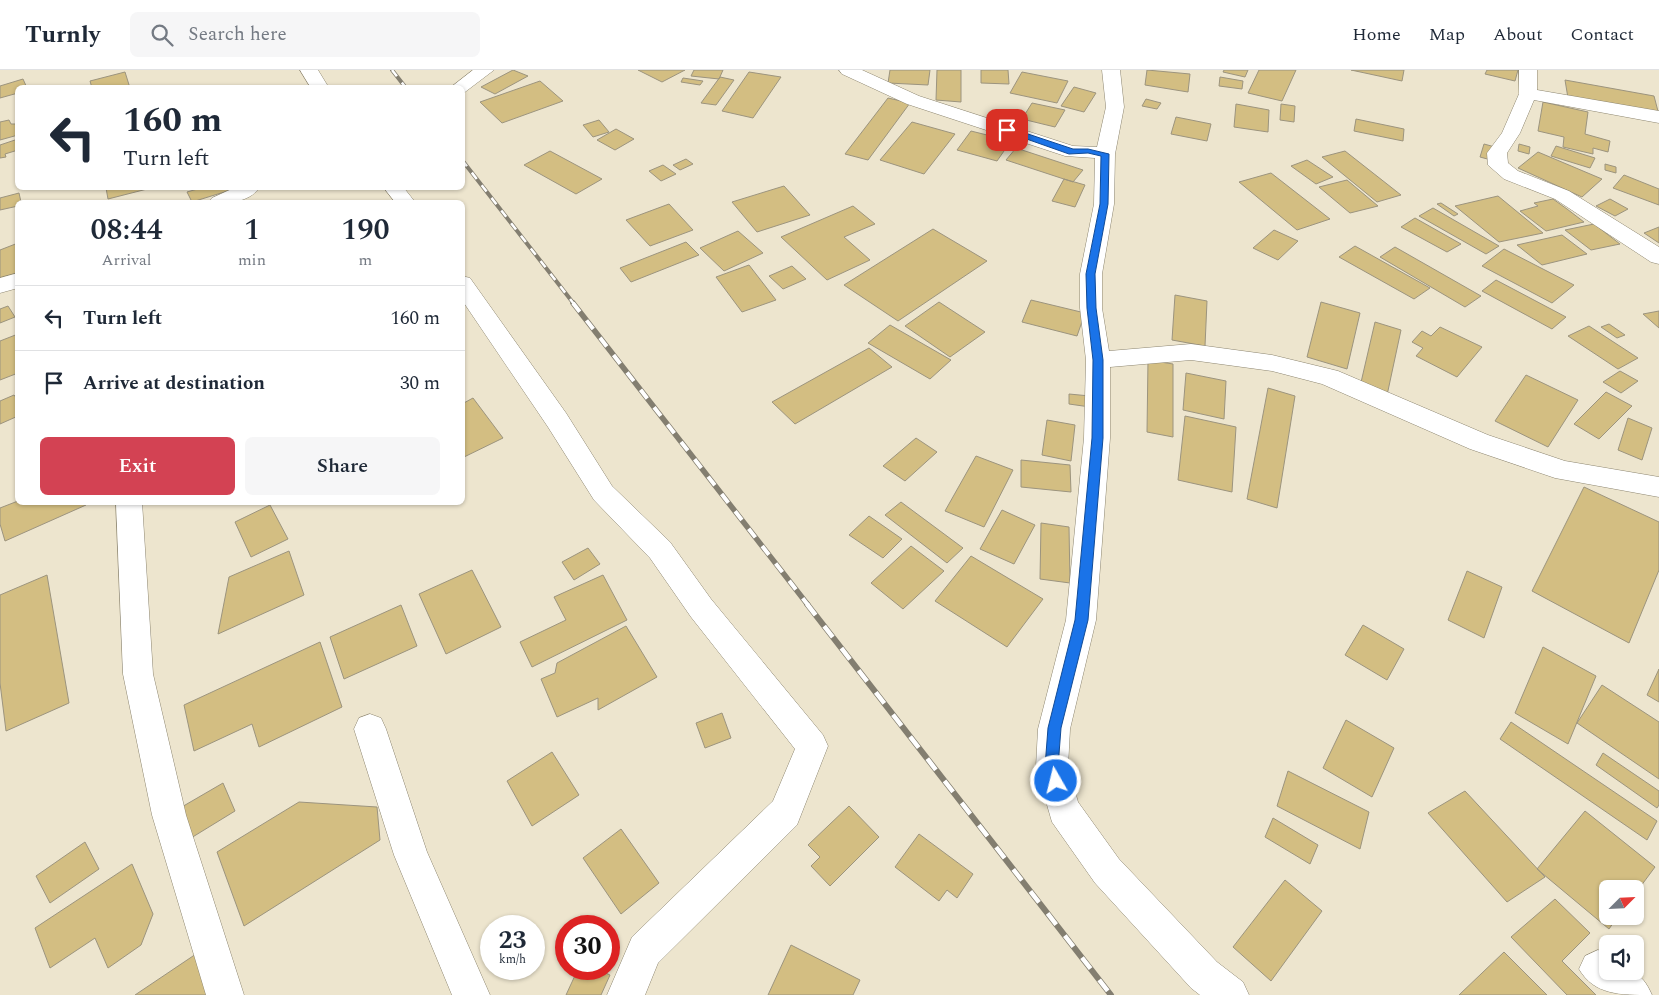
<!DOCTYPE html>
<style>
body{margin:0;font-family:Spectral,serif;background:#f6f6f7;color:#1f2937;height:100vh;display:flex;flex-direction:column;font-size:19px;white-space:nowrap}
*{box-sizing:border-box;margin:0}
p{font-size:16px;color:#747a83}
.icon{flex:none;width:28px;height:28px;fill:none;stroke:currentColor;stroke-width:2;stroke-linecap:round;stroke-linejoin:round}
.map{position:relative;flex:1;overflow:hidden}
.details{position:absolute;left:15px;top:130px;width:450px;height:305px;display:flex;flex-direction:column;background:#fff;border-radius:8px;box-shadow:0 1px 4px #0004}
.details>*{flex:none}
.banner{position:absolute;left:15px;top:15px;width:450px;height:105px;border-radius:8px;box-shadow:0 1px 4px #0004;background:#fff;color:#1f2937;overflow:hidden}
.needle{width:32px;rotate:66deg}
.controls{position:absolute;left:1599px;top:810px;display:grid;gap:10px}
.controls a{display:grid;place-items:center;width:45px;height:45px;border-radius:8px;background:#fff;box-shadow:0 1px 4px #0004;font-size:25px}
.speed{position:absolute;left:480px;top:845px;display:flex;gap:10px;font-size:25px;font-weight:700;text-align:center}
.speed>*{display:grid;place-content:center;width:65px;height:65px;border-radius:50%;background:#fff;box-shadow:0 1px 4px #0004;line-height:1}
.speed small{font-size:12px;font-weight:400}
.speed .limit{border:8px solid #d22;background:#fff;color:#111}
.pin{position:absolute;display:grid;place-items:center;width:42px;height:42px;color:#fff;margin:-21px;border-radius:10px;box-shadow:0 2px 8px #0006}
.me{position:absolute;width:55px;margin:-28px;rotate:352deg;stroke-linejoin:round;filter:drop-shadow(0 0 4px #0008)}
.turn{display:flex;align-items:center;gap:18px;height:105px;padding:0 25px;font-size:22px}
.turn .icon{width:65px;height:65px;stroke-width:2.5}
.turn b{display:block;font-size:35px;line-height:42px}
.eta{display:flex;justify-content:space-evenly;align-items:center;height:85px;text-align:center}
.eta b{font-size:30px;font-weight:600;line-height:35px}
.primary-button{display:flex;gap:10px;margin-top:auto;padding:10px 25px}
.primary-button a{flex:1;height:58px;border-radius:8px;background:#d34253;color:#fff;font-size:20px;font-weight:600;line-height:58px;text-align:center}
.primary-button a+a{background:#f6f6f7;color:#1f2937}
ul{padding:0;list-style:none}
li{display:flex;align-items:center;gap:15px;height:65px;padding:0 25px;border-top:1px solid #e0e1e3}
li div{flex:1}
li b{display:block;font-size:19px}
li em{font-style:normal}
header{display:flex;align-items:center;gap:30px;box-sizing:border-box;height:70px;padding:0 25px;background:#fff;border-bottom:1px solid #e0e1e3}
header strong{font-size:24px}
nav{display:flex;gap:28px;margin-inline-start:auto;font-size:18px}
.search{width:350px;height:45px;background:#f6f6f7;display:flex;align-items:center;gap:12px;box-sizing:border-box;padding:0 18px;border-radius:8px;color:#747a83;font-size:19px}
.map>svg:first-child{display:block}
</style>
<header>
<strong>Turnly</strong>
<div class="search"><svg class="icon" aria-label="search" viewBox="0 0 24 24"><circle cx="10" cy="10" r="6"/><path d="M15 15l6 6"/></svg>Search here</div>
<nav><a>Home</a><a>Map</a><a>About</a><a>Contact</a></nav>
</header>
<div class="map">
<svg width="1659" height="925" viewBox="0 0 1659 925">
<rect width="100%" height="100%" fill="#ede5ce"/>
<path fill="#d3be82" stroke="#9c947e" d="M 513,0 L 528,6 L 495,24 L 481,17 Z
M 638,0 L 685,0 L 662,12 Z
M 694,0 L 723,0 L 719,9 L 691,6 Z
M 890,0 L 930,0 L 928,15 L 888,13 Z
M 937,0 L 961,0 L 961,32 L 936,30 Z
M 981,0 L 1008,0 L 1009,14 L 981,13 Z
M 1147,0 L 1190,4 L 1188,22 L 1145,15 Z
M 1224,0 L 1248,0 L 1245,7 L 1223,2 Z
M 1259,0 L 1296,0 L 1282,31 L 1248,23 Z
M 1351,0 L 1404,0 L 1402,11 Z
M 1487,0 L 1518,0 L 1515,11 L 1485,4 Z
M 125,2 L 130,18 L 92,18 L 90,11 Z
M 749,2 L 781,7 L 753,48 L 722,41 Z
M 1022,2 L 1068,11 L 1057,33 L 1010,23 Z
M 720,7 L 734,10 L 716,35 L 701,33 Z
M 1220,7 L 1243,11 L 1242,19 L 1219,16 Z
M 683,8 L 703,11 L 700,15 L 681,12 Z
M 23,9 L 27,18 L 18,18 L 18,23 L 0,28 L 0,16 Z
M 1565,10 L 1654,26 L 1659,45 L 1568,28 Z
M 540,11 L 563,31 L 502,53 L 480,32 Z
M 1074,17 L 1096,23 L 1084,42 L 1061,36 Z
M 888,28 L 910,33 L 868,90 L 845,84 Z
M 1146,29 L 1161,33 L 1157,39 L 1142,36 Z
M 1543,32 L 1588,42 L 1585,64 L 1610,71 L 1608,82 L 1593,78 L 1593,84 L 1563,77 L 1564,67 L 1538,61 Z
M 1032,33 L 1065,40 L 1055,57 L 1022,49 Z
M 1236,34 L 1269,40 L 1268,62 L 1234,57 Z
M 1281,34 L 1295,36 L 1294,52 L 1280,50 Z
M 1176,47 L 1211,54 L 1207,71 L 1171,64 Z
M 1356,49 L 1404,59 L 1403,71 L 1354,61 Z
M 9,50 L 11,54 L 18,54 L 18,65 L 0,70 L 0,52 Z
M 599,50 L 609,62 L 593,67 L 583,55 Z
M 912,52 L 955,64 L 924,104 L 880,90 Z
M 616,59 L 634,69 L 615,80 L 597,70 Z
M 971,61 L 1011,71 L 997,91 L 957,80 Z
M 18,69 L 18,80 L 5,84 L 6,87 L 0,88 L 0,75 Z
M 1484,74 L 1495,77 L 1491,90 L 1480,87 Z
M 1519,74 L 1530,77 L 1529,84 L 1518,81 Z
M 1556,76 L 1595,88 L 1590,98 L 1551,86 Z
M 1016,78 L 1083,100 L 1073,112 L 1006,90 Z
M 550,81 L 602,109 L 576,124 L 524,95 Z
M 1345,81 L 1401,125 L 1377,132 L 1322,87 Z
M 1538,82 L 1602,109 L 1582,127 L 1518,98 Z
M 686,89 L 693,94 L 680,100 L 673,95 Z
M 1307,90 L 1333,107 L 1316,114 L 1291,96 Z
M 1605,94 L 1616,97 L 1616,103 L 1605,100 Z
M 663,95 L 676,104 L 661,111 L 649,101 Z
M 1271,103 L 1330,149 L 1297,160 L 1239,112 Z
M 1624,105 L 1659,119 L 1659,135 L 1613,118 Z
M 1064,109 L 1085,115 L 1075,137 L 1052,131 Z
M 1347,110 L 1378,136 L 1350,143 L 1319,117 Z
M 784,116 L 810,145 L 757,162 L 732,132 Z
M 106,118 L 151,118 L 108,129 Z
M 201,118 L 233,118 L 234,119 L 192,132 L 187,122 Z
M 19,123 L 21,132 L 18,132 L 18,136 L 0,140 L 0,128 Z
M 1498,126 L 1543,163 L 1499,172 L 1455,136 Z
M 1553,129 L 1567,139 L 1584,152 L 1546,161 L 1520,141 L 1538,136 L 1534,133 Z
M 1610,129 L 1628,139 L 1615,146 L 1596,136 Z
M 1441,133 L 1458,144 L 1454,146 L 1437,134 Z
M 669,134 L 693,160 L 650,176 L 626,150 Z
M 853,136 L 875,154 L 844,167 L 870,190 L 827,210 L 781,167 Z
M 1433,138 L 1499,176 L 1486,184 L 1419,146 Z
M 1415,148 L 1461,174 L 1447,182 L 1401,157 Z
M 1594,154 L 1620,174 L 1591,180 L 1565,160 Z
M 1659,157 L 1659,173 L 1644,163 Z
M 933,159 L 987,191 L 898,251 L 844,215 Z
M 1274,160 L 1298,171 L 1278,190 L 1253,178 Z
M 738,161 L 763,183 L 724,201 L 700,178 Z
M 1562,165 L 1587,184 L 1542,195 L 1517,175 Z
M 686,172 L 699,185 L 631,212 L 620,198 Z
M 18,173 L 18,206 L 0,212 L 0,180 Z
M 1355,176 L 1430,218 L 1414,229 L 1339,187 Z
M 1395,177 L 1481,226 L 1465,237 L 1380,187 Z
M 1504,179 L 1574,215 L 1552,233 L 1482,196 Z
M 749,195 L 776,230 L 742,242 L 716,207 Z
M 792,196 L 806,209 L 783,219 L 769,206 Z
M 1496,210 L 1566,247 L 1552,259 L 1482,221 Z
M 1175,225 L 1207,231 L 1205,276 L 1172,270 Z
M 1031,230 L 1085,243 L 1077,266 L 1022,252 Z
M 939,232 L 985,262 L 950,287 L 905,256 Z
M 1321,232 L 1360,243 L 1347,299 L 1307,287 Z
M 8,236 L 15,247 L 0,253 L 0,239 Z
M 1659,241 L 1659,258 L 1643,244 Z
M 1375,252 L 1401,260 L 1386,330 L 1359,321 Z
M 1609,254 L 1625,265 L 1617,268 L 1601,257 Z
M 890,255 L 951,290 L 930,309 L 868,273 Z
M 1589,256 L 1638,288 L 1618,299 L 1568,266 Z
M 1440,257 L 1482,277 L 1457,307 L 1416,286 L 1423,278 L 1412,272 L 1422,261 L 1431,266 Z
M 18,264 L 18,303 L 0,310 L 0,271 Z
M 869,278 L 892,297 L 795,354 L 772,332 Z
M 1148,290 L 1173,294 L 1173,367 L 1147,362 Z
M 1620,301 L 1638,311 L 1621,323 L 1603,312 Z
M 1186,303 L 1226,311 L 1224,349 L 1183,340 Z
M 1526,305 L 1578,330 L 1548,377 L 1495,351 Z
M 1268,318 L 1295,326 L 1277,438 L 1247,429 Z
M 1606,322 L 1632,336 L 1599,369 L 1574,354 Z
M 1069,324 L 1090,326 L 1090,337 L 1069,334 Z
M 14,325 L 18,330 L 18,346 L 0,354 L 0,331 Z
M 473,328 L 503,368 L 462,388 L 462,334 Z
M 1185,346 L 1236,357 L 1232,422 L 1178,410 Z
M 1628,348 L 1652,358 L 1642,390 L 1618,380 Z
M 1047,350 L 1075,355 L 1071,391 L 1042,385 Z
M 916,368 L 937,382 L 905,411 L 883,396 Z
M 976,386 L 1013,400 L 984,457 L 945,441 Z
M 1021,390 L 1070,395 L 1071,422 L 1021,417 Z
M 1584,417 L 1659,452 L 1659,500 L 1629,573 L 1532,521 Z
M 18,431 L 18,432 L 85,432 L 86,435 L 5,471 L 0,454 L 0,438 Z
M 901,432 L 963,478 L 947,493 L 885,445 Z
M 270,435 L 288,469 L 251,487 L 235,452 Z
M 1002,440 L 1035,455 L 1014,494 L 980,479 Z
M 869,446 L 902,469 L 883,488 L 849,465 Z
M 1041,453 L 1069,457 L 1070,513 L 1040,509 Z
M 911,476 L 944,501 L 903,539 L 871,513 Z
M 588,478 L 600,494 L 574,510 L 562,492 Z
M 289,481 L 304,525 L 218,564 L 229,507 Z
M 971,486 L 1043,529 L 1007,577 L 935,531 Z
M 472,500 L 501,557 L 446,584 L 419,524 Z
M 1467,501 L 1502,517 L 1484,568 L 1448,550 Z
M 47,505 L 69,633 L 6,661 L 0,613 L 0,525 Z
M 603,505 L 627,550 L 532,597 L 520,572 L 566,550 L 554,527 Z
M 401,535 L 417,576 L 344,609 L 330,567 Z
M 1363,555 L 1404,579 L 1387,610 L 1345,585 Z
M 626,556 L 657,607 L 598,640 L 598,628 L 557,647 L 541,609 L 555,603 L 557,593 Z
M 320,572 L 342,637 L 259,677 L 252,654 L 194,681 L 184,635 Z
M 1543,577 L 1596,606 L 1568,674 L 1515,643 Z
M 1659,599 L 1659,632 L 1647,625 Z
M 1602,615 L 1659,652 L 1659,709 L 1577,653 Z
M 722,643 L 731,668 L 705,678 L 696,653 Z
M 1346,650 L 1394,678 L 1372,727 L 1323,698 Z
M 1511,652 L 1657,751 L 1647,770 L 1500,669 Z
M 552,682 L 579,725 L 532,756 L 507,711 Z
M 1603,683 L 1659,721 L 1659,735 L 1657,738 L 1596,695 Z
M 1288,701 L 1369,742 L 1360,779 L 1277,736 Z
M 223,713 L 235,741 L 191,768 L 180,738 Z
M 1465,721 L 1545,807 L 1507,832 L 1428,743 Z
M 299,732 L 377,737 L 380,770 L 244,856 L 217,782 Z
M 849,736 L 879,767 L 830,816 L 811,796 L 820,787 L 808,775 Z
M 1585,741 L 1655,797 L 1635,824 L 1635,819 L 1608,819 L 1608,846 L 1618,846 L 1609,859 L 1537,799 Z
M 1273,748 L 1318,775 L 1310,794 L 1265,767 Z
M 621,759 L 659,813 L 621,844 L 583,788 Z
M 919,764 L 973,804 L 957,828 L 947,820 L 939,831 L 895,797 Z
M 85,772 L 99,799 L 50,833 L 36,806 Z
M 132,794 L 153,844 L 141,875 L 108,898 L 95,868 L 50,898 L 35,858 Z
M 1285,810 L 1322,841 L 1271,911 L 1233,877 Z
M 1555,829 L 1590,863 L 1562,891 L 1596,925 L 1567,925 L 1511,867 Z
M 791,875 L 860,910 L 853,925 L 768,925 Z
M 1504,882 L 1547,925 L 1459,925 Z
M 196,884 L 212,925 L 135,925 Z
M 578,899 L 597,899 L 610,905 L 601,925 L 566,925 Z"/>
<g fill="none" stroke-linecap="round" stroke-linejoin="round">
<g stroke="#8d8671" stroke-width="1">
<path id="minor" d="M 300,0 L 318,0 L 329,18 L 311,18 Z
M 473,0 L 494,0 L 465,22 L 462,22 L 462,18 L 450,18 Z
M 839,0 L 862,0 L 919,26 L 1073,76 L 1097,77 L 1106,37 L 1102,0 L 1120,0 L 1124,37 L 1115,84 L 1114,134 L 1102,204 L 1102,238 L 1109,281 L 1191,274 L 1272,285 L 1338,301 L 1488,365 L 1565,391 L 1659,407 L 1659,427 L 1555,408 L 1470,379 L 1322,314 L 1272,301 L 1191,290 L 1110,297 L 1110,368 L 1096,550 L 1070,659 L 1068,697 L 1078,732 L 1119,789 L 1217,892 L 1243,912 L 1249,925 L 1200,925 L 1191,918 L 1095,813 L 1052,752 L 1036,697 L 1038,659 L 1066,550 L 1084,368 L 1086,290 L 1080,238 L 1080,204 L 1094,134 L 1095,88 L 1065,86 L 907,34 L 842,4 Z
M 1519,0 L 1537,0 L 1537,20 L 1659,41 L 1659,53 L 1534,30 L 1520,63 L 1507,83 L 1508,93 L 1518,101 L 1569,121 L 1659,177 L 1659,194 L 1651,192 L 1555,129 L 1504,109 L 1488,95 L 1487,83 L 1502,63 L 1519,24 Z
M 234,118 L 259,118 C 249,133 225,134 209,132 L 212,128 Z
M 384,118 L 404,118 L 415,132 L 395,132 Z
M 18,203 L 18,218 L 0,223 L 0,208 Z
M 462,206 L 470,208 L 566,343 L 612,416 L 670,472 L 711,529 L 823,665 L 828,676 L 797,755 L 658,893 L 645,925 L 607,925 L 632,867 L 773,731 L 795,679 L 691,547 L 650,488 L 594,430 L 548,357 L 462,230 Z
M 116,432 L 142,432 L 153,604 L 186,745 L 244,925 L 206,925 L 152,745 L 123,604 Z
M 370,644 L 381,648 L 386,659 L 427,782 L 490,925 L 452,925 L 394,785 L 354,659 L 359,648 Z
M 1598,880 L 1608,884 L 1608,901 C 1632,901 1641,900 1652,925 C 1620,925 1594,925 1579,899 L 1585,886 Z"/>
</g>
<use href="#minor" fill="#fff" fill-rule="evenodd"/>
<g stroke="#837e70" stroke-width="4">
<path id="rail-far2" d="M 392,0 L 406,18
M 462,90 L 574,234"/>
</g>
<g stroke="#837e70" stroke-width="5.5">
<path id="rail-far1" d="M 573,233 L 808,535"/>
</g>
<g stroke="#837e70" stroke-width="6">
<path id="rail" d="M 807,534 L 1111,925"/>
</g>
<use href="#rail-far2" stroke="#fff" stroke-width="2.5" stroke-dasharray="8" stroke-linecap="butt"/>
<use href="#rail-far1" stroke="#fff" stroke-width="4" stroke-dasharray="11" stroke-linecap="butt"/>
<use href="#rail" stroke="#fff" stroke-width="4.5" stroke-dasharray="14" stroke-linecap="butt"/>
</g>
<path fill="#1a73e8" stroke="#114b97" d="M 1007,57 L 1073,79 L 1088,79 L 1109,84 L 1108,134 L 1095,204 L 1096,238 L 1103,290 L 1103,368 L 1088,550 L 1061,658 L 1058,697 L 1063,711 L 1061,716 L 1056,718 L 1051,716 L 1045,697 L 1048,658 L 1075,550 L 1092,368 L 1093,290 L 1087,238 L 1086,204 L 1100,134 L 1101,86 L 1088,83 L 1069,84 L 1004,61 L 1003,60 Z"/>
</svg>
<div class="controls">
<a><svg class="needle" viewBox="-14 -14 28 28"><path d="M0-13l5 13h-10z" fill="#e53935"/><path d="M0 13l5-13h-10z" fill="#747a83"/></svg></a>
<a><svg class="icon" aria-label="sound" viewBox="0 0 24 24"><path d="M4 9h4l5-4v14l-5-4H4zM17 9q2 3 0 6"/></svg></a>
</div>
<div class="speed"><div>23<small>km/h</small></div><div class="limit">30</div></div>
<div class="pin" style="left:1007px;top:60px;background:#d93025"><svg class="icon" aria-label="arrive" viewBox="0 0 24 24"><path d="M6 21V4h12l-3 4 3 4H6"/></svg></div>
<svg class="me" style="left:1056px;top:711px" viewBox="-20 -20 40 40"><circle r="17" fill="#1a73e8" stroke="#fff" stroke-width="3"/><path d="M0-11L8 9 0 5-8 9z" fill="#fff"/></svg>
<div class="banner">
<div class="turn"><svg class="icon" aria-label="left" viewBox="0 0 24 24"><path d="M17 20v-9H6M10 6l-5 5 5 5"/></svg><div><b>160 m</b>Turn left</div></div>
</div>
<section class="details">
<div class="eta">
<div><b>08:44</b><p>Arrival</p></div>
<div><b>1</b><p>min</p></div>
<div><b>190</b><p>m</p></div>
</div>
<ul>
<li><svg class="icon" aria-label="left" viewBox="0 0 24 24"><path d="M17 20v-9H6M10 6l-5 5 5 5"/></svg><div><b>Turn left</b></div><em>160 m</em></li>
<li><svg class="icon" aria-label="arrive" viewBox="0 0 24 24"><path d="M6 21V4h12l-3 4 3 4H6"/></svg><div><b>Arrive at destination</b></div><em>30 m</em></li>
</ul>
<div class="primary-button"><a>Exit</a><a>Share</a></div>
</section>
</div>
